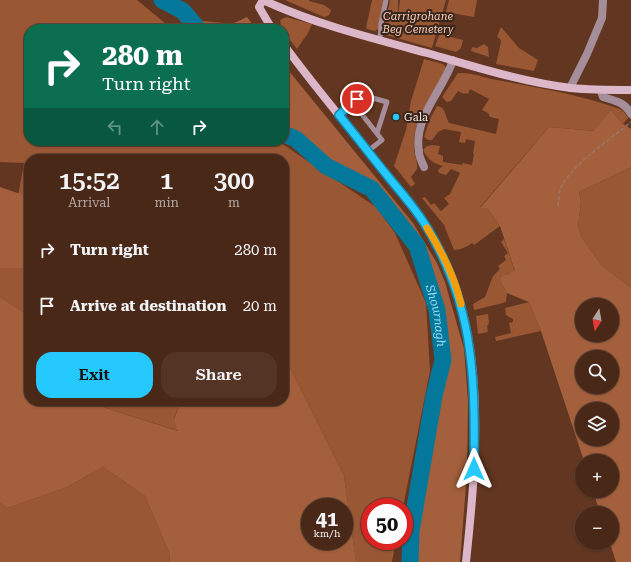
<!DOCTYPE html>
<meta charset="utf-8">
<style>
body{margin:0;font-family:"Roboto Serif",serif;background:#543425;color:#f1f3f6;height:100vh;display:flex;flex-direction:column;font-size:15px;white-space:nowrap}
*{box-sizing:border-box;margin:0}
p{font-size:13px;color:#b2a6a2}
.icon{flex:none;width:22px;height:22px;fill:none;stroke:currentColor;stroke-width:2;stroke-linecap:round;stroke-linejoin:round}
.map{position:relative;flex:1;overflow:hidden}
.details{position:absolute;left:24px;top:154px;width:265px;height:252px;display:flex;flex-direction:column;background:#4a2818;border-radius:16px;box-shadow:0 1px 3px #0004,0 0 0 1px #614437}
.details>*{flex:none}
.top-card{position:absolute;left:24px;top:24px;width:265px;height:122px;border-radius:16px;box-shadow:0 1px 3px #0004,0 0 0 1px #614437;background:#0b6e4f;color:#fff;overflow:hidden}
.needle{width:26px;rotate:191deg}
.tools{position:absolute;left:575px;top:298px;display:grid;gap:8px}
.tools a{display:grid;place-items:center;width:44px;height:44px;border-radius:50%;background:#4a2818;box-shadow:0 1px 3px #0004,0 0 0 1px #614437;font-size:20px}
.speed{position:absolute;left:301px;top:498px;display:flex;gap:8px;font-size:20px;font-weight:700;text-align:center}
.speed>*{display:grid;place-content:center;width:52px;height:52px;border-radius:50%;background:#4a2818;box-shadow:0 1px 3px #0004,0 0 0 1px #614437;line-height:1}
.speed small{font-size:10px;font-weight:400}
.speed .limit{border:6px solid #d22;background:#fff;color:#111}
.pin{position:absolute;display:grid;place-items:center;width:34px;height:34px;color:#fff;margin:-17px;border:2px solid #fff;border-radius:50%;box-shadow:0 1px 4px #0007}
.me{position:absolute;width:44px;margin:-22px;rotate:0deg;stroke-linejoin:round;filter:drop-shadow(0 0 3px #0008)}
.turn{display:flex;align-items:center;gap:14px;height:84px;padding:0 12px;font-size:18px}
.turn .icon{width:52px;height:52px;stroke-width:2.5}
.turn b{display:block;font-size:28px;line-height:34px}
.lanes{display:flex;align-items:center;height:38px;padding:0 12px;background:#0003;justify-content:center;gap:20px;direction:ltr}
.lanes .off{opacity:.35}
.eta{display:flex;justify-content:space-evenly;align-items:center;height:68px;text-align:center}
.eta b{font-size:24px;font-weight:600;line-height:28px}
.action{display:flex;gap:8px;margin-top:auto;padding:8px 12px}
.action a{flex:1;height:46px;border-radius:16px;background:#25c9fe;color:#111;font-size:16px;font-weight:600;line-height:46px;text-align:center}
.action a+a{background:#543425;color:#f1f3f6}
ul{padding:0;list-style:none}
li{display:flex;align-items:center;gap:12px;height:56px;padding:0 12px}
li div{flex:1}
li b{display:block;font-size:15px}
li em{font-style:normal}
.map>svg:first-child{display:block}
</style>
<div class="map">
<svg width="631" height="562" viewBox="0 0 631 562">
<rect width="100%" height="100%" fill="#623620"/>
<path fill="#9a5733" d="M 0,0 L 137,0 L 172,29 L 29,29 L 29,141 L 278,141 L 376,207 L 395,233 L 426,303 L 430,371 L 403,507 L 370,507 L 370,541 L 396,541 L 392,562 L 356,562 L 344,476 L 284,356 L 284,159 L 29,159 L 29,200 L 18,196 L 24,163 L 0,162 Z
M 285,0 L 309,0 L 309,1 L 324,5 L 331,10 C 330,14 329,16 324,17 Z
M 372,0 L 384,0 L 379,28 L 375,31 L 367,29 L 366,28 Z
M 390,0 L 398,0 L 398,16 L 400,0 L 446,0 L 432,48 L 386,35 L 385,26 Z
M 449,0 L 477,0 L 474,17 L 446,12 Z
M 286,17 L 312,24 L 308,33 L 297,49 C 291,41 281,30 280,20 Z
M 501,27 L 519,48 L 538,60 L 534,71 L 496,64 L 501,42 L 500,39 L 497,37 Z
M 440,33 L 451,35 L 451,37 L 463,40 L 461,48 L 456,52 L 435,46 Z
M 484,44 L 488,47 L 489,57 L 471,51 L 472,47 L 477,48 Z
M 424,59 L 443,64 L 446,68 L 445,73 C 431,96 413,119 414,147 C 414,155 418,162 417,169 L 411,177 L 415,184 L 411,187 L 394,166 L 406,130 L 411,101 Z
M 458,73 C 471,72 485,78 497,80 C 539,88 580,95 620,109 L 624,112 L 628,118 L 623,124 L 611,110 L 595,131 L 549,127 L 480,207 L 487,208 L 500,226 L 474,245 L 472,243 C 466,247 461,250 454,250 L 444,225 L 422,198 L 425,197 L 431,205 L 434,203 L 441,211 L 449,204 L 444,198 L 450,194 L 460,173 L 451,169 L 446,175 L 439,173 L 438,170 L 443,166 C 433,164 427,158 423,150 C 428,144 432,145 440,146 L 438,154 L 443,156 L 443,162 L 462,165 L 463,163 L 472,165 L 474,154 L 473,154 L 475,141 L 466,139 L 465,143 L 459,142 L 461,132 L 444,129 L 438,132 L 432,140 L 428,140 L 424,137 L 430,119 L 437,106 C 446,107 445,116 449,123 L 496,134 L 499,119 L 490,117 L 488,113 L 482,110 L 489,99 L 470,89 L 468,94 L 465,93 L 464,94 L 458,91 L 451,101 L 447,102 L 442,97 Z
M 631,167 L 631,288 L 601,265 L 582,238 L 578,227 L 581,202 L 579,192 Z
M 504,239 L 515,272 L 507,274 L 502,284 L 507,293 L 506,302 L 499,304 L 474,310 L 473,304 L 485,297 L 493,276 L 500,269 L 498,266 L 506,260 L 504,256 L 508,253 L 501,242 Z
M 0,268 L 29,268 L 29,316 L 0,297 Z
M 529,302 L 541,331 L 496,341 L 495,337 L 511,333 L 509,323 L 513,322 L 513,319 L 506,315 L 505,308 Z
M 488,314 L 489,323 L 487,326 L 488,332 L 478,334 L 476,316 Z
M 84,401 L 181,401 L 174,418 L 179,431 Z
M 103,467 L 145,496 L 169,552 L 170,562 L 0,562 L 0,502 L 7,508 L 65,488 Z"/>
<path fill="#a4603c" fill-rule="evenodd" d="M 167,0 L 177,0 L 203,21 L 232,24 L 247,17 L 256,29 L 202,29 L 183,10 Z
M 284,65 L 413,223 L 437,263 L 445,282 L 464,349 L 468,401 L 467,472 L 460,562 L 412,562 L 418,506 L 444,365 L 446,342 L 421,248 L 375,189 L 342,168 L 291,131 L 284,128 Z
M 611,110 L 623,124 L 631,129 L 631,167 L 579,192 L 581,202 L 578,227 L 582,238 L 601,265 L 631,288 L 631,562 L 616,562 L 610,543 L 612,543 L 612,513 L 600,513 L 593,491 L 612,491 L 612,461 L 584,461 L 541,331 L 529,302 L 507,293 L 502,284 L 501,277 L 515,271 L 500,226 L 487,208 L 480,208 L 549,127 L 594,131 ZM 582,305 L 612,305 L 612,335 L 582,335 ZM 582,357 L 612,357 L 612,387 L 582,387 ZM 582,409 L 612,409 L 612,439 L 582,439 Z
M 0,187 L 29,197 L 29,268 L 0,268 Z
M 0,297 L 29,316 L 29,401 L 84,401 L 178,431 L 174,419 L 181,401 L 284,401 L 284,356 L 344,476 L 356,562 L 170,562 L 169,552 L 145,496 L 103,467 L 65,488 L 7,508 L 0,502 ZM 310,507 L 344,507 L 344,541 L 310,541 Z"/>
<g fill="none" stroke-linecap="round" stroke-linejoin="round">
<g stroke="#03789b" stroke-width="17">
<path d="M 162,0 L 183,11 L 198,29"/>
<path id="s1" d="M 284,134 L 296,139 L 326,166 L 372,189 L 417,246 L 437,310 L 443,360 L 434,396 L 411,531 L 410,562"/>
</g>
<path stroke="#997665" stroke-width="1.5" stroke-dasharray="4 2" stroke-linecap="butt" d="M 558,206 C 559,201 559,195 560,190 C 567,168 612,138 631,122"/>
<path stroke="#a58e99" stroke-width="5" d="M 380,40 L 381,24 L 386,0
M 353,103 L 382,140 L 368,151
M 339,115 L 357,99 L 369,97 L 387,102 L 377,133"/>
<path stroke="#a58e99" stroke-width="8" d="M 570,88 L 587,54 L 602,18 L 603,0
M 601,91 L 603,97 C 615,101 625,102 631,114
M 424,167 C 422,162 419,157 419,152 C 413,117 443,91 453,60"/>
<path stroke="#dcb7c9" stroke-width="8" d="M 272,29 L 259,7 L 263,0 C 315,24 371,38 427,53 C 473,66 522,82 571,88 C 591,90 611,90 631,90
M 284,45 C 314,86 348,126 380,166 C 398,189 417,211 432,236 C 489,330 477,458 466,562"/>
</g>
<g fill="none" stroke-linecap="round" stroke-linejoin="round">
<g stroke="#1883a5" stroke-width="10">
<path id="route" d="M 357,99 L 339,115 C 356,136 373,158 390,179 C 406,198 422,217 433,238 C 475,314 475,385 474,469"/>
</g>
<use href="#route" stroke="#25c9fe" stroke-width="7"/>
<path stroke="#f59e0b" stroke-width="7" d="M 427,228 C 441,250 455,278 461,304"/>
</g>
<circle fill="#25c9fe" stroke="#39241a" stroke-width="1.5" cx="396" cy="117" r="4"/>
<g text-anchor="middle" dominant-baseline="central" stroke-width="4" stroke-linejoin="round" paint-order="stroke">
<g font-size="11" font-style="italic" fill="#f8d0bc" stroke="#39241a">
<text x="418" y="16">Carrigrohane<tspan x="418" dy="13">Beg Cemetery</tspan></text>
</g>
<g font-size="11" fill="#feede5" stroke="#39241a" text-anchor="start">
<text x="404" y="117">Gala</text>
</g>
<g font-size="12" font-style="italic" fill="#99ddfa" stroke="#39241a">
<text stroke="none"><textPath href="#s1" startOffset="250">Shournagh</textPath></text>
</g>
</g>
</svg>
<div class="tools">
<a><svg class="needle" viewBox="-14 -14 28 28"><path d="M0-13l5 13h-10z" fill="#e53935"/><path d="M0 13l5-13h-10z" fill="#b2a6a2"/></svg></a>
<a><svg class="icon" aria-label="search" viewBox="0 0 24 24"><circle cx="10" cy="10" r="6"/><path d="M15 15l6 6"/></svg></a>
<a><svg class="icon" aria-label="layers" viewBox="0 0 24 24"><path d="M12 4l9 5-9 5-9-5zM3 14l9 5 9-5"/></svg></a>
<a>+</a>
<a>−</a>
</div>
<div class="speed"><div>41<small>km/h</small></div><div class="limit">50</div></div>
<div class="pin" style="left:357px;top:99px;background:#d93025"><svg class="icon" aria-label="arrive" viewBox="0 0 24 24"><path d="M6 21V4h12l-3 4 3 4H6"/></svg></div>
<svg class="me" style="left:474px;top:469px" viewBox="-20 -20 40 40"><path d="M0-17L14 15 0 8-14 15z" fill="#25c9fe" stroke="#fff" stroke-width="4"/></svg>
<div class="top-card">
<div class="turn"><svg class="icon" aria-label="right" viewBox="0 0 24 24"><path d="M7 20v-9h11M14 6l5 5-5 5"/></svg><div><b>280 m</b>Turn right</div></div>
<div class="lanes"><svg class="icon off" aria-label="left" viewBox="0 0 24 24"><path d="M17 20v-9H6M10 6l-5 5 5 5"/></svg><svg class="icon off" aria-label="ahead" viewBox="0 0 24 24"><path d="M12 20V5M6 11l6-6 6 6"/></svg><svg class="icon" aria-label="right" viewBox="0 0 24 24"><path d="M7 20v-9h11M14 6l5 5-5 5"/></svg></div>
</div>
<section class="details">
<div class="eta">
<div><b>15:52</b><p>Arrival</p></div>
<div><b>1</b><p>min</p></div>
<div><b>300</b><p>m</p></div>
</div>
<ul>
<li><svg class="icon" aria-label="right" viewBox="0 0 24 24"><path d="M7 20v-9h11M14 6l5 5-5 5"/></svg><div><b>Turn right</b></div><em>280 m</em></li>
<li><svg class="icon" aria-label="arrive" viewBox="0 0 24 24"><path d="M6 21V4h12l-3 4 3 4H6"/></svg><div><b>Arrive at destination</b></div><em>20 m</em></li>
</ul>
<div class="action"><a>Exit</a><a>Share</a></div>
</section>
</div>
